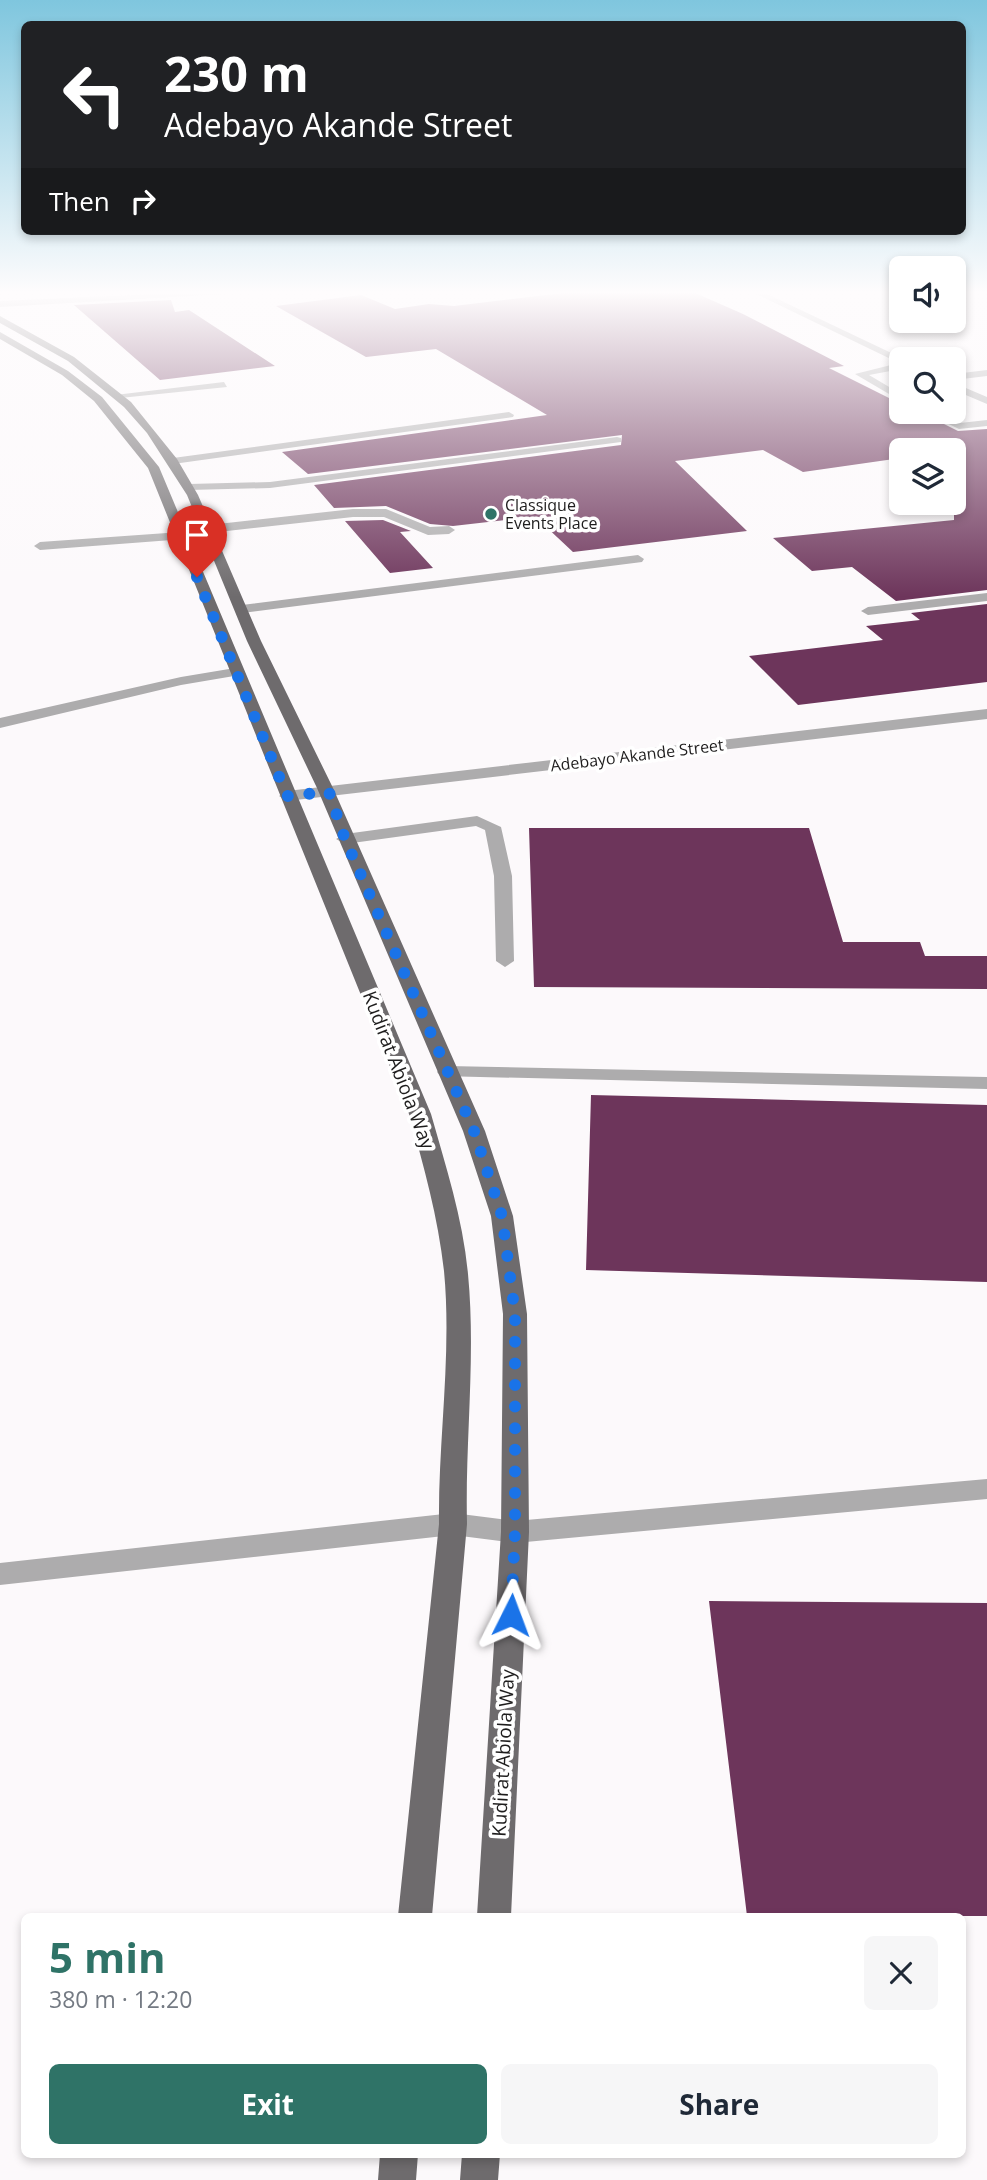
<!DOCTYPE html>
<meta charset="utf-8">
<style>
body{margin:0;font-family:"Open Sans",sans-serif;background:#f6f6f7;color:#1f2937;height:100vh;display:flex;flex-direction:column;font-size:26px;white-space:nowrap}
*{box-sizing:border-box;margin:0}
p{font-size:23px;color:#747a83}
.icon{flex:none;width:38px;height:38px;fill:none;stroke:currentColor;stroke-width:2;stroke-linecap:round;stroke-linejoin:round}
.map{position:relative;flex:1;overflow:hidden}
.sheet{position:absolute;left:21px;top:1913px;width:945px;height:245px;display:flex;flex-direction:column;background:#fff;border-radius:10px;box-shadow:0 4px 10px #0003}
.sheet>*{flex:none}
.guide{position:absolute;left:21px;top:21px;width:945px;height:214px;border-radius:10px;box-shadow:0 4px 10px #0003;background:#202124;color:#fff;overflow:hidden}
.controls{position:absolute;left:889px;top:256px;display:grid;gap:14px}
.controls a{display:grid;place-items:center;width:77px;height:77px;border-radius:10px;background:#fff;box-shadow:0 4px 10px #0003;font-size:35px}
.pin{position:absolute;display:grid;place-items:center;width:60px;height:60px;color:#fff;margin:-72px -30px;border-radius:50% 50% 50% 0;rotate:-45deg;box-shadow:0 0 7px #0007}
.pin .icon{rotate:45deg}
.me{position:absolute;width:77px;margin:-38px;rotate:3deg;stroke-linejoin:round;filter:drop-shadow(0 0 5px #0008)}
.turn{display:flex;align-items:center;gap:24px;height:147px;padding:0 28px;font-size:32px}
.turn .icon{width:91px;height:91px;stroke-width:2.5}
.turn b{display:block;font-size:49px;line-height:60px}
.then{display:flex;align-items:center;height:66px;padding:0 28px;background:#0003;gap:14px;font-size:26px}
.round{display:grid;place-items:center;flex:none;width:74px;height:74px;border-radius:10px;background:#f6f6f7}
.summary{display:flex;align-items:center;justify-content:space-between;height:119px;padding:0 28px}
h1{font-size:42px;font-weight:700;line-height:52px;color:#2f7367}
.button{display:flex;gap:14px;margin-top:auto;padding:14px 28px}
.button a{flex:1;height:80px;border-radius:10px;background:#2f7367;color:#fff;font-size:28px;font-weight:700;line-height:80px;text-align:center}
.button a+a{background:#f6f6f7;color:#1f2937}
.map>svg:first-child{display:block}
</style>
<div class="map">
<svg width="987" height="2180" viewBox="0 0 987 2180">
<rect width="100%" height="100%" fill="#fcf9fb"/>
<path fill="#6d355b" d="M 571,292 L 693,292 L 743,314 L 844,366 L 829,368 L 901,404 L 901,411 L 918,411 L 958,431 L 987,429 L 987,590 L 896,601 L 852,567 L 812,571 L 773,538 L 954,520 L 954,450 L 901,450 L 901,458 L 803,472 L 763,450 L 675,461 L 747,531 L 573,552 L 542,523 L 521,525 L 514,519 L 453,526 L 430,524 L 386,506 L 334,508 L 314,485 L 621,445 L 622,435 L 308,474 L 282,452 L 547,415 L 436,349 L 366,357 L 276,306 L 361,295 L 395,309 L 429,304 L 454,306 Z
M 171,300 L 175,312 L 189,310 L 275,366 L 160,380 L 74,305 Z
M 383,520 L 411,531 L 400,532 L 433,568 L 390,573 L 345,521 Z
M 987,604 L 987,682 L 798,705 L 749,656 L 883,640 L 866,626 L 920,620 L 911,613 Z
M 529,828 L 809,828 L 843,942 L 920,942 L 925,956 L 987,956 L 987,989 L 534,987 Z
M 591,1095 L 987,1105 L 987,1282 L 586,1270 Z
M 709,1601 L 987,1603 L 987,1916 L 747,1916 Z"/>
<g fill="none" stroke-linecap="round" stroke-linejoin="round">
<path fill="#adacad" fill-rule="evenodd" d="M 201,292 L 262,292 L 0,307 L 0,301 Z
M 752,292 L 763,292 L 904,359 L 901,359 L 901,369 L 869,375 L 901,394 L 901,401 L 855,374 L 899,363 Z
M 987,370 L 987,376 L 954,380 L 954,374 Z
M 224,382 L 227,387 L 120,398 L 115,395 Z
M 954,383 L 987,397 L 987,404 L 954,390 Z
M 922,411 L 936,411 L 960,423 L 987,420 L 987,426 L 959,429 Z
M 509,412 L 514,415 L 513,417 L 173,464 L 167,461 L 173,458 Z
M 617,437 L 621,438 L 621,442 L 270,488 L 189,490 L 183,487 L 189,484 L 270,482 Z
M 353,509 L 386,509 L 430,527 L 449,526 L 455,530 L 449,534 L 428,535 L 384,517 L 353,517 L 209,533 L 203,529 L 209,525 Z
M 181,532 L 187,536 L 185,539 L 40,550 L 34,546 L 40,542 Z
M 638,555 L 644,559 L 642,562 L 242,613 L 235,609 L 242,605 Z
M 987,593 L 987,601 L 868,615 L 861,611 L 868,607 Z
M 235,668 L 240,669 L 240,675 L 181,685 L 0,728 L 0,718 L 181,677 Z
M 987,709 L 987,719 L 287,801 L 279,796 L 287,791 Z
M 477,816 L 501,827 L 512,876 L 514,961 L 505,967 L 496,961 L 494,876 L 485,830 L 476,826 L 345,844 L 336,839 L 345,834 Z
M 447,1066 L 987,1077 L 987,1089 L 440,1076 L 437,1072 L 440,1068 Z
M 987,1479 L 987,1499 L 515,1543 L 453,1535 L 0,1585 L 0,1563 L 453,1513 L 515,1521 Z"/>
<path fill="#6e6b6d" fill-rule="evenodd" d="M 0,316 L 74,357 L 131,402 L 177,459 L 198,495 L 261,641 L 333,788 L 485,1131 L 513,1216 L 527,1314 L 529,1532 L 511,1916 L 477,1916 L 501,1532 L 503,1314 L 491,1216 L 463,1131 L 317,788 L 247,641 L 187,495 L 147,433 L 124,407 L 68,361 L 0,323 Z
M 0,332 L 68,371 L 102,397 L 159,467 L 431,1114 C 446,1167 463,1219 468,1274 C 476,1357 465,1441 467,1524 L 432,1916 L 398,1916 L 439,1524 C 438,1440 452,1355 444,1271 C 438,1217 424,1167 409,1114 L 148,468 L 94,401 L 62,375 L 0,339 Z
M 380,2154 L 418,2154 L 416,2180 L 378,2180 Z
M 462,2154 L 500,2154 L 498,2180 L 460,2180 Z"/>
</g>
<linearGradient id="sky" x2="0" y2="1"><stop stop-color="#7fc6de"/><stop offset="0.49" stop-color="#fefcfd"/><stop offset="1" stop-color="#fefcfd" stop-opacity="0"/></linearGradient>
<rect width="987" height="597" fill="url(#sky)"/>
<g fill="none" stroke-linecap="round" stroke-linejoin="round">
<path stroke="#1a73e8" stroke-width="12" stroke-dasharray="0 21.6" d="M 197,577 L 287,796 L 329,792 L 345,839 L 474,1131 L 502,1216 L 515,1314 L 515,1532 L 511,1615"/>
</g>
<circle fill="#2f7367" stroke="#fff" stroke-width="2.5" cx="491" cy="514" r="7"/>
<g text-anchor="middle" dominant-baseline="central" stroke-width="7" stroke-linejoin="round" paint-order="stroke">
<g font-size="16" fill="#1e1d1d" stroke="#fff" text-anchor="start">
<text x="505" y="505">Classique<tspan x="505" dy="18">Events Place</tspan></text>
</g>
<g font-size="16" fill="#1e1d1d" stroke="#fff">
<text transform="translate(637 755) rotate(-7)">Adebayo Akande Street</text>
</g>
<g font-size="19" fill="#1e1d1d" stroke="#fff">
<text transform="translate(399 1070) rotate(69)">Kudirat Abiola Way</text>
<text transform="translate(503 1753) rotate(-87)">Kudirat Abiola Way</text>
</g>
</g>
</svg>
<div class="controls">
<a><svg class="icon" aria-label="sound" viewBox="0 0 24 24"><path d="M4 9h4l5-4v14l-5-4H4zM17 9q2 3 0 6"/></svg></a>
<a><svg class="icon" aria-label="search" viewBox="0 0 24 24"><circle cx="10" cy="10" r="6"/><path d="M15 15l6 6"/></svg></a>
<a><svg class="icon" aria-label="layers" viewBox="0 0 24 24"><path d="M12 4l9 5-9 5-9-5zM3 14l9 5 9-5"/></svg></a>
</div>
<div class="pin" style="left:197px;top:577px;background:#d93025"><svg class="icon" aria-label="arrive" viewBox="0 0 24 24"><path d="M6 21V4h12l-3 4 3 4H6"/></svg></div>
<svg class="me" style="left:511px;top:1615px" viewBox="-20 -20 40 40"><path d="M0-17L14 15 0 8-14 15z" fill="#1a73e8" stroke="#fff" stroke-width="4"/></svg>
<div class="guide">
<div class="turn"><svg class="icon" aria-label="left" viewBox="0 0 24 24"><path d="M17 20v-9H6M10 6l-5 5 5 5"/></svg><div><b>230 m</b>Adebayo Akande Street</div></div>
<div class="then">Then<svg class="icon" aria-label="right" viewBox="0 0 24 24"><path d="M7 20v-9h11M14 6l5 5-5 5"/></svg></div>
</div>
<section class="sheet">
<div class="summary"><div><h1>5 min</h1><p>380 m · 12:20</p></div><a class="round"><svg class="icon" aria-label="close" viewBox="0 0 24 24"><path d="M6 6l12 12M18 6L6 18"/></svg></a></div>
<div class="button"><a>Exit</a><a>Share</a></div>
</section>
</div>
